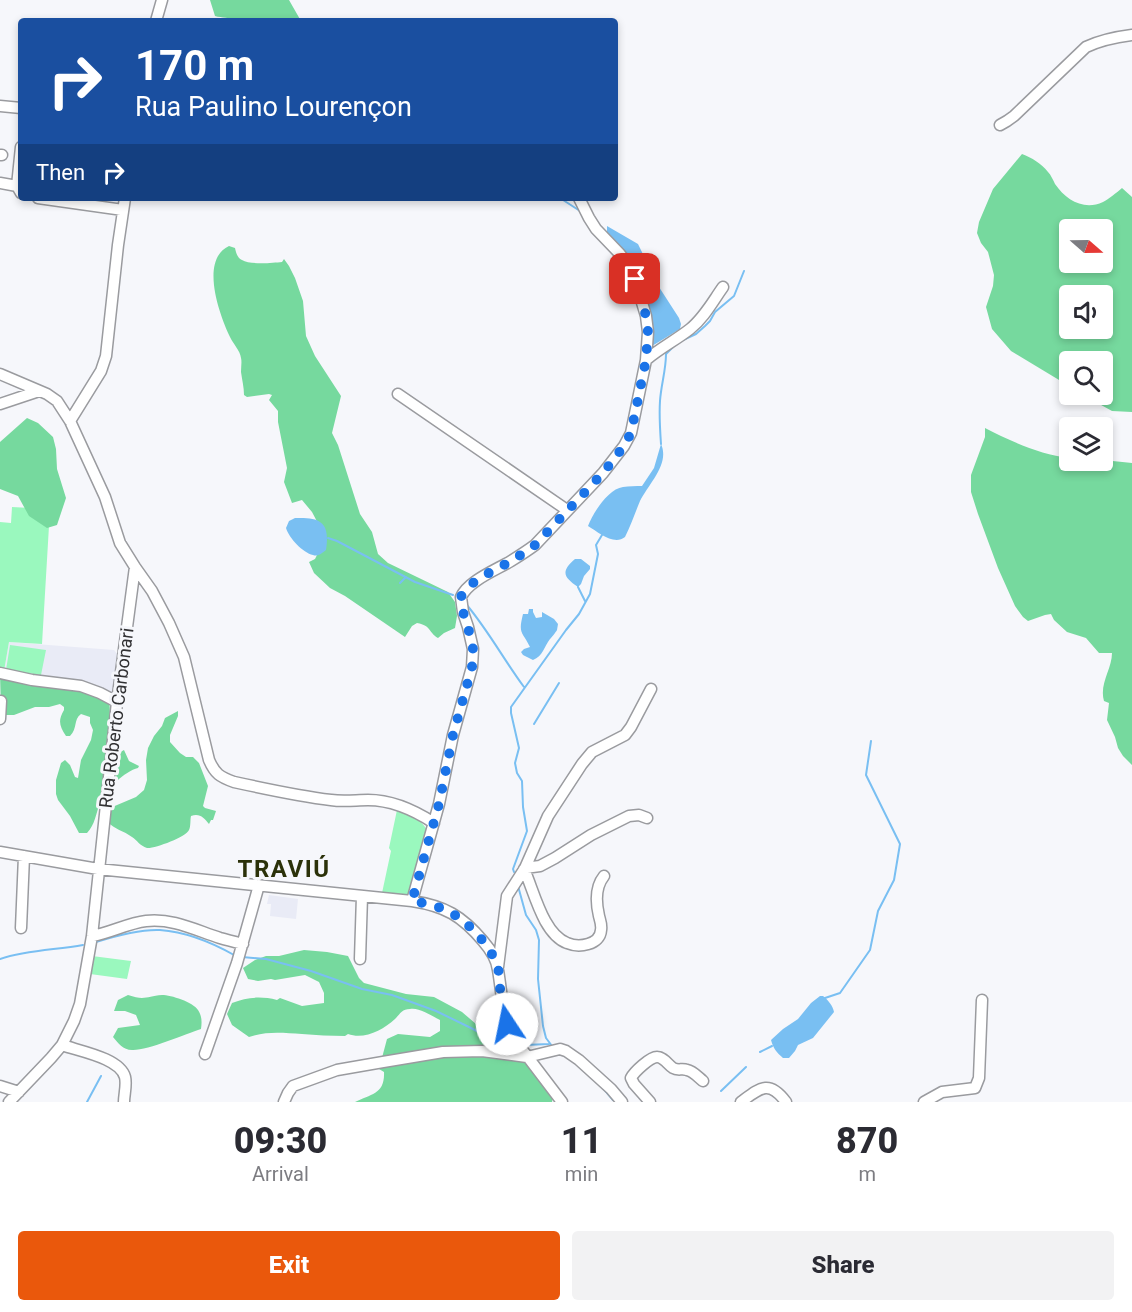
<!DOCTYPE html>
<meta charset="utf-8">
<style>
body{margin:0;font-family:Roboto,sans-serif;background:#f2f2f3;color:#2b2b33;height:100vh;display:flex;flex-direction:column;font-size:22px;white-space:nowrap}
*{box-sizing:border-box;margin:0}
p{font-size:20px;color:#7c7c81}
.icon{flex:none;width:33px;height:33px;fill:none;stroke:currentColor;stroke-width:2;stroke-linecap:round;stroke-linejoin:round}
.map{position:relative;height:1102px;overflow:hidden}
.details{display:flex;flex-direction:column;background:#fff;flex:1}
.details>*{flex:none}
.hud{position:absolute;left:18px;top:18px;width:600px;height:183px;border-radius:6px;box-shadow:0 3px 9px #0003;background:#1a4fa0;color:#fff;overflow:hidden}
.needle{width:39px;rotate:110deg}
.fabs{position:absolute;left:1059px;top:219px;display:grid;gap:12px}
.fabs a{display:grid;place-items:center;width:54px;height:54px;border-radius:6px;background:#fff;box-shadow:0 3px 9px #0003;font-size:30px}
.pin{position:absolute;display:grid;place-items:center;width:51px;height:51px;color:#fff;margin:-26px;border-radius:12px;box-shadow:0 3px 9px #0006}
.me{position:absolute;width:66px;margin:-33px;rotate:349deg;stroke-linejoin:round;filter:drop-shadow(0 0 4px #0008)}
.turn{display:flex;align-items:center;gap:21px;height:126px;padding:0 18px;font-size:27px}
.turn .icon{width:78px;height:78px;stroke-width:2.5}
.turn b{display:block;font-size:42px;line-height:51px}
.then{display:flex;align-items:center;height:57px;padding:0 18px;background:#0003;gap:12px;font-size:22px}
.eta{display:flex;justify-content:space-evenly;align-items:center;height:102px;text-align:center}
.eta b{font-size:36px;font-weight:800;line-height:42px}
.button{display:flex;gap:12px;margin-top:auto;padding:12px 18px}
.button a{flex:1;height:69px;border-radius:6px;background:#ea580c;color:#fff;font-size:24px;font-weight:800;line-height:69px;text-align:center}
.button a+a{background:#f2f2f3;color:#2b2b33}
.map>svg:first-child{display:block}
</style>
<div class="map">
<svg width="1132" height="1102" viewBox="0 0 1132 1102">
<rect width="100%" height="100%" fill="#f6f7fb"/>
<path fill="#e9ebf6" d="M 9,642 L 114,650 L 118,655 L 113,695 L 4,671 Z
M 269,895 L 298,899 L 296,919 L 270,916 L 271,904 L 267,904 Z"/>
<path fill="#9af8be" d="M 12,507 L 50,509 L 42,644 L 9,642 L 4,671 L 0,670 L 0,522 L 11,523 Z
M 10,645 L 46,650 L 41,675 L 6,670 Z
M 397,810 C 410,815 424,820 428,833 L 410,895 L 408,895 L 382,893 L 391,851 L 389,848 Z
M 92,956 L 131,961 L 127,979 L 90,974 Z"/>
<path fill="#76d99e" fill-rule="evenodd" d="M 210,0 L 289,0 L 301,21 L 236,21 C 230,17 222,18 215,16 Z
M 1022,154 C 1032,158 1041,163 1048,172 C 1051,175 1053,180 1055,184 C 1066,200 1084,211 1103,202 C 1109,199 1116,193 1122,188 L 1132,197 L 1132,412 L 1112,411 L 1083,395 L 1102,394 L 1102,362 L 1070,362 L 1069,386 L 1011,351 L 992,329 L 986,307 L 993,286 L 994,275 L 988,252 L 981,243 L 977,233 L 979,222 L 993,189 ZM 1070,230 L 1102,230 L 1102,262 L 1070,262 ZM 1070,296 L 1102,296 L 1102,328 L 1070,328 Z
M 229,246 L 235,248 C 236,252 237,258 242,260 C 250,265 272,263 282,262 L 284,259 L 289,266 L 295,278 L 303,301 L 306,336 L 315,356 L 341,396 L 332,433 L 338,445 L 360,514 L 372,532 L 378,554 L 388,563 L 448,592 L 455,602 L 457,616 L 455,628 L 444,633 L 438,638 C 428,632 432,626 417,623 L 412,626 L 405,637 L 345,596 L 330,588 L 314,573 L 309,562 L 315,559 L 319,551 L 322,531 L 312,512 L 302,500 L 292,503 L 284,482 L 287,468 L 278,422 L 278,411 L 269,400 L 272,395 L 269,394 L 247,397 L 244,395 C 244,387 242,380 241,372 C 241,367 242,362 241,358 C 240,350 233,344 230,337 C 220,316 199,260 229,246 Z
M 27,418 L 38,423 L 53,437 L 56,449 L 57,469 L 66,498 L 57,525 L 47,528 L 29,516 L 18,496 L 0,489 L 0,442 Z
M 985,428 C 1010,441 1041,455 1069,458 L 1070,460 L 1103,460 L 1132,463 L 1132,765 L 1123,756 L 1118,748 L 1115,737 L 1107,720 L 1109,703 L 1104,701 C 1099,684 1112,669 1112,653 L 1099,653 L 1086,638 L 1067,632 L 1054,620 L 1051,614 L 1045,615 L 1028,621 L 1023,617 L 1015,606 L 998,568 L 978,514 L 971,492 L 971,475 L 985,437 Z
M 0,674 L 43,677 L 109,701 C 112,719 106,737 109,755 L 113,756 L 124,750 L 129,761 L 139,766 L 138,768 C 125,771 105,790 100,803 C 96,813 95,825 87,833 L 79,833 L 70,816 L 58,800 L 56,794 L 56,780 L 61,763 L 65,760 L 70,765 L 75,777 L 78,778 L 81,760 L 91,740 L 93,730 L 90,723 L 90,717 L 81,714 C 73,720 78,728 70,736 L 66,736 C 59,726 58,720 64,710 L 64,707 L 60,704 L 49,707 L 35,707 L 14,715 L 6,715 L 1,710 Z
M 178,711 L 178,716 L 170,735 L 170,742 L 180,753 L 186,757 L 193,757 L 199,763 L 208,786 L 203,806 L 205,808 L 216,811 L 213,820 L 211,820 L 209,824 C 204,818 200,813 191,816 C 190,820 191,826 189,830 C 186,837 154,849 147,848 C 140,846 137,840 132,837 C 124,831 114,829 108,822 L 110,808 L 136,797 L 144,790 L 147,780 L 146,760 L 148,748 L 154,736 L 162,726 L 165,718 Z
M 304,950 L 327,952 L 348,956 L 359,978 L 364,983 L 406,994 L 434,997 L 462,1012 L 476,1024 L 507,1040 L 517,1056 L 530,1066 L 553,1097 L 552,1102 L 355,1102 C 371,1094 385,1094 384,1072 L 379,1069 L 387,1039 L 398,1034 L 430,1037 L 440,1031 L 440,1020 C 432,1016 419,1007 410,1009 C 402,1009 400,1014 395,1019 C 383,1030 364,1040 348,1034 L 345,1036 C 331,1036 316,1035 302,1034 C 283,1033 267,1031 249,1037 L 232,1025 L 227,1014 L 232,1003 C 247,997 261,996 277,1000 L 280,998 L 302,1006 L 324,1003 L 324,993 L 319,982 L 305,975 L 275,980 L 271,979 L 258,981 L 248,979 L 243,968 L 255,960 L 266,956 L 279,956 Z
M 128,995 C 145,1001 147,996 162,995 C 171,995 193,1002 198,1010 C 202,1016 202,1022 201,1029 C 186,1034 146,1051 132,1050 C 123,1050 118,1043 113,1037 L 118,1028 L 140,1025 L 136,1015 L 125,1011 L 114,1011 L 118,1000 Z"/>
<path fill="#79bff2" d="M 607,226 L 638,244 L 659,287 L 679,318 L 681,324 L 680,329 L 652,346 L 651,322 L 607,236 Z
M 661,444 C 670,464 649,483 640,501 C 635,513 631,525 625,537 C 614,546 598,532 588,526 C 593,513 608,489 623,487 C 629,486 636,486 642,486 L 654,468 Z
M 295,518 C 322,517 330,523 326,550 C 322,553 318,557 313,555 C 303,553 289,538 286,528 L 289,521 Z
M 575,559 L 581,559 L 590,566 L 590,569 L 584,576 L 581,584 L 578,587 C 564,577 560,572 575,559 Z
M 529,609 L 533,609 L 533,612 L 536,618 L 542,617 L 542,612 L 554,619 L 558,624 L 557,630 C 556,632 551,638 550,639 C 544,647 543,656 533,660 L 523,655 L 521,652 L 524,649 L 530,647 C 522,631 518,634 523,614 L 528,614 Z
M 820,996 L 823,996 C 828,1000 833,1006 834,1012 L 813,1038 L 798,1045 L 795,1051 L 789,1058 L 783,1058 C 777,1053 773,1048 771,1040 L 783,1029 L 798,1019 L 811,1003 Z"/>
<g fill="none" stroke-linecap="round" stroke-linejoin="round">
<path stroke="#79bff2" stroke-width="2" d="M 560,198 L 580,211
M 683,340 L 696,334 L 705,326 L 710,321 L 715,312 L 734,296 L 744,271
M 661,444 C 660,430 659,415 660,401 C 661,385 666,370 666,354 L 673,347
M 328,538 L 337,541 L 415,582 L 453,595
M 400,583 L 406,577
M 578,587 L 585,601
M 466,604 C 488,630 504,660 524,687
M 534,724 L 559,683
M 514,872 L 513,869 L 527,831 L 523,807 L 522,781 L 517,773 L 515,763 L 519,748 L 511,713 L 511,707 L 566,630 L 579,614 L 590,594 L 598,554 L 596,545 L 602,535
M 518,886 L 526,915 L 536,930 L 539,940 L 538,979 L 543,1026 L 546,1038 L 552,1046
M 96,942 C 115,936 140,929 160,930 C 187,932 211,942 234,955
M 242,957 L 266,959 L 311,971 L 362,989 L 392,995 L 436,1011 L 471,1028 L 499,1043 L 507,1043
M 0,959 C 27,950 55,950 83,945
M 825,998 L 840,993 L 870,950 L 878,911 L 894,880 L 900,844 L 866,775 L 871,741
M 525,1045 L 549,1044
M 760,1052 L 772,1046
M 603,1088 L 613,1100
M 721,1091 L 746,1067
M 87,1102 L 101,1076"/>
<g stroke="#9a9b9f" stroke-width="13">
<path id="minor" d="M 156,21 L 162,0
M 0,106 L 21,108
M 1000,125 L 1007,121 L 1014,116 L 1086,47 C 1101,40 1116,37 1132,35
M 21,147 L 17,186 L 21,193
M 0,155 L 2,155
M 0,183 L 17,186
M 38,198 L 123,210
M 646,360 C 660,348 676,340 690,329 C 704,318 713,301 723,287
M 0,374 L 47,394 L 57,401 L 70,421 L 105,497 L 120,543 L 135,567 L 152,591 L 169,623 L 184,657 L 209,760 C 215,774 220,777 234,782 C 266,789 298,796 331,800 C 344,802 356,800 368,800 C 392,800 414,810 434,823
M 398,394 L 567,510
M 0,404 L 39,391
M 70,421 L 101,371 L 106,356 L 118,245 L 125,198
M 0,673 L 32,680 L 81,686 L 100,693 L 117,702
M 0,719 L 1,701
M 0,852 L 98,869 L 412,901 C 445,906 462,916 483,941 C 490,949 497,960 498,970 C 502,993 502,1014 511,1035 L 562,1102
M 525,868 L 540,866 L 555,858 L 591,835 L 629,816 L 639,815 L 647,818
M 524,869 C 534,891 543,934 567,943 C 579,948 600,945 601,930 C 602,925 600,920 599,916 C 596,903 595,887 604,876
M 412,901 L 439,804 L 453,735 L 472,667 L 473,649 L 468,627 L 463,612 L 461,597 C 468,581 496,570 511,561 C 519,556 527,551 535,545 L 603,473 L 624,446 L 631,433 L 646,360 L 648,332 L 646,316 L 635,279 L 627,263 L 620,254 L 596,229 L 589,218 L 579,198
M 21,928 L 24,856
M 92,936 C 110,933 128,923 146,921 C 173,918 195,930 220,938 C 227,940 235,942 243,944
M 360,959 L 362,896
M 498,967 L 507,896 L 525,868 L 548,816 L 582,764 L 592,752 L 625,735 L 631,727 L 651,689
M 62,1045 C 79,1051 120,1058 125,1077 C 127,1085 124,1094 124,1102
M 205,1054 L 237,963 L 259,885
M 0,1086 L 19,1092
M 9,1102 L 51,1058 L 62,1045 L 74,1021 L 80,1004 L 92,936 L 117,702 L 135,567
M 284,1102 L 288,1093 L 293,1086 L 337,1070 L 383,1062 L 443,1052 L 482,1051 L 527,1057 L 560,1049 L 566,1051 L 579,1060 L 611,1089 L 622,1102
M 650,1102 L 634,1084 L 631,1078 C 634,1072 650,1057 657,1057 C 664,1057 668,1065 673,1068 C 678,1071 682,1068 687,1070 C 693,1071 698,1077 703,1081
M 741,1102 C 760,1088 769,1079 786,1102
M 924,1102 L 942,1092 L 975,1088 L 979,1078 L 982,1000"/>
</g>
<use href="#minor" stroke="#fff" stroke-width="10"/>
</g>
<g fill="none" stroke-linecap="round" stroke-linejoin="round">
<path stroke="#1a73e8" stroke-width="10" stroke-dasharray="0 18" d="M 507,1024 C 503,1012 501,1000 500,988 C 499,982 500,975 498,969 C 496,959 489,949 483,941 C 461,915 445,906 412,901 L 439,804 L 453,735 L 472,667 L 473,649 L 468,627 L 463,612 L 461,597 C 468,581 496,570 511,561 C 519,556 527,551 535,545 L 603,473 L 624,446 L 631,433 L 646,360 L 648,332 L 646,316 L 635,279"/>
</g>
<g text-anchor="middle" dominant-baseline="central" stroke-width="6" stroke-linejoin="round" paint-order="stroke">
<g font-size="18" fill="#313133" stroke="#f6f7fb">
<text transform="translate(116 718) rotate(-83)">Rua Roberto Carbonari</text>
</g>
<g font-size="24" font-weight="bold" letter-spacing="1.5" fill="#2b3109" stroke="#f6f7fb">
<text x="284" y="869">TRAVIÚ</text>
</g>
</g>
</svg>
<div class="fabs">
<a><svg class="needle" viewBox="-14 -14 28 28"><path d="M0-13l5 13h-10z" fill="#e53935"/><path d="M0 13l5-13h-10z" fill="#7c7c81"/></svg></a>
<a><svg class="icon" aria-label="sound" viewBox="0 0 24 24"><path d="M4 9h4l5-4v14l-5-4H4zM17 9q2 3 0 6"/></svg></a>
<a><svg class="icon" aria-label="search" viewBox="0 0 24 24"><circle cx="10" cy="10" r="6"/><path d="M15 15l6 6"/></svg></a>
<a><svg class="icon" aria-label="layers" viewBox="0 0 24 24"><path d="M12 4l9 5-9 5-9-5zM3 14l9 5 9-5"/></svg></a>
</div>
<div class="pin" style="left:635px;top:279px;background:#d93025"><svg class="icon" aria-label="arrive" viewBox="0 0 24 24"><path d="M6 21V4h12l-3 4 3 4H6"/></svg></div>
<svg class="me" style="left:507px;top:1024px" viewBox="-20 -20 40 40"><circle r="19" fill="#fff"/><path d="M0-13L10 11 0 6-10 11z" fill="#1a73e8"/></svg>
<div class="hud">
<div class="turn"><svg class="icon" aria-label="right" viewBox="0 0 24 24"><path d="M7 20v-9h11M14 6l5 5-5 5"/></svg><div><b>170 m</b>Rua Paulino Lourençon</div></div>
<div class="then">Then<svg class="icon" aria-label="right" viewBox="0 0 24 24"><path d="M7 20v-9h11M14 6l5 5-5 5"/></svg></div>
</div>
</div>
<section class="details">
<div class="eta">
<div><b>09:30</b><p>Arrival</p></div>
<div><b>11</b><p>min</p></div>
<div><b>870</b><p>m</p></div>
</div>
<div class="button"><a>Exit</a><a>Share</a></div>
</section>
